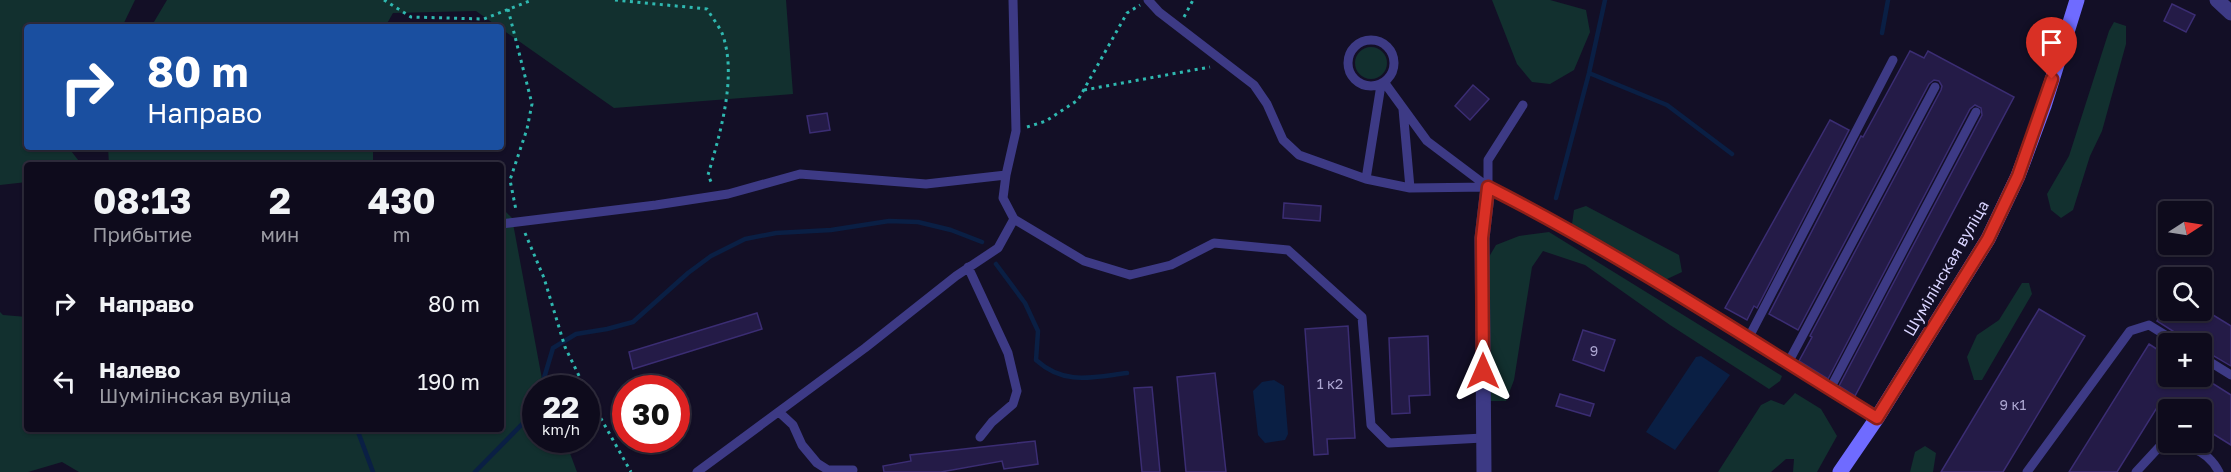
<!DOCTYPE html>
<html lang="ru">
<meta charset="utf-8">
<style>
body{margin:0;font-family:"Golos Text",sans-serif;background:#171425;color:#f1f3f6;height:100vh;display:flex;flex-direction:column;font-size:22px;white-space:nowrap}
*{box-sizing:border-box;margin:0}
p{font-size:20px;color:#9b9ba3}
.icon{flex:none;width:33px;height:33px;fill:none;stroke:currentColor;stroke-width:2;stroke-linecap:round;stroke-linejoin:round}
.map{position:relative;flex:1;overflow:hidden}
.panel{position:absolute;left:24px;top:162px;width:480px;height:270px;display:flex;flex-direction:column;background:#0e0b1c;border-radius:6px;box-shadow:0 2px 4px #0004,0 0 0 2px #2e2b3b}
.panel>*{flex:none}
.top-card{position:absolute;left:24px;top:24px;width:480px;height:126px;border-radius:6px;box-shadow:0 2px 4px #0004,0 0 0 2px #2e2b3b;background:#1a4fa0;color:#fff;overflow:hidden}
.needle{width:39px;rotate:78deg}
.buttons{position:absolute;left:2158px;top:201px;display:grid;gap:12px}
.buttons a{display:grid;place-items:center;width:54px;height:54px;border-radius:6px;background:#0e0b1c;box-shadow:0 2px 4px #0004,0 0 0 2px #2e2b3b;font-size:30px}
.speed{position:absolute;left:522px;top:375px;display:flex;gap:12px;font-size:30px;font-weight:700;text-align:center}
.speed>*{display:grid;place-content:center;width:78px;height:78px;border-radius:50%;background:#0e0b1c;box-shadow:0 2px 4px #0004,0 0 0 2px #2e2b3b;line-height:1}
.speed small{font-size:15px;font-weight:400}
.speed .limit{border:9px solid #d22;background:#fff;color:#111}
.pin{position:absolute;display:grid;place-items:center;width:51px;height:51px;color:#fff;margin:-62px -26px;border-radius:50% 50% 50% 0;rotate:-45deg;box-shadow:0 0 6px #0007}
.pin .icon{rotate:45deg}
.me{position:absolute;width:66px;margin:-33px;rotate:0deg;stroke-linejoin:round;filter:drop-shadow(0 0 4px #0008)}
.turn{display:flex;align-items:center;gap:21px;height:126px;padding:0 24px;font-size:27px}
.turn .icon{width:78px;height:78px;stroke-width:2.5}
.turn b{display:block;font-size:42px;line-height:51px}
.eta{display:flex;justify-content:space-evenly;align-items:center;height:102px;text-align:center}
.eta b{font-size:36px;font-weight:700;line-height:42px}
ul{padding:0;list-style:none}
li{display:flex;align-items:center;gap:18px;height:78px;padding:0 24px}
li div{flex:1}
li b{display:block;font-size:22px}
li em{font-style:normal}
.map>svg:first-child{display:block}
</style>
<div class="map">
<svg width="2231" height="472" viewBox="0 0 2231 472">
<rect width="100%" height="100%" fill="#130f26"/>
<path fill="#12302f" d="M 0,0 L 135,0 L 122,27 L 27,27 L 27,147 L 68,147 L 82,165 L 27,165 L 27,182 L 0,185 Z
M 167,0 L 786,0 L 793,94 L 614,108 L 476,11 L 393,13 L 385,27 L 151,27 Z
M 1492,0 L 1550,0 L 1586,10 L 1590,32 L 1574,70 L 1550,84 L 1532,82 L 1517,64 Z
M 2114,22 L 2126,26 L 2126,44 L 2102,131 L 2090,156 L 2073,210 L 2061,218 L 2051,210 L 2047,194 L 2069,156 L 2109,31 Z
M1355 63a16 16 0 1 1 32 0a16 16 0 1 1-32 0Z
M 108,147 L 373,147 L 373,165 L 109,165 Z
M 1586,206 L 1679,255 L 1682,272 L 1665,280 L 1572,224 L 1574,210 Z
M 501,207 L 512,218 L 542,379 L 546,388 L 536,388 L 536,440 L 565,440 L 577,472 L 79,472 L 62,462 L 28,472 L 0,472 L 0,312 L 3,315 L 27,317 L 27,429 L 501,429 Z
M 1549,232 L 1782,376 L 1780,381 L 1769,389 L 1670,325 L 1585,265 L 1543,251 L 1532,267 L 1514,380 L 1506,401 L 1488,401 L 1486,262 L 1496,245 L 1519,236 Z
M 2022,283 L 2029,283 L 2032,294 L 1982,380 L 1974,380 L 1967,357 L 1977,335 L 1999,320 Z
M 1795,393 L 1821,409 L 1837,436 L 1817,472 L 1793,472 L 1794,459 L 1786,459 L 1771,472 L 1718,472 L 1761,405 L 1771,400 L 1784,405 Z
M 1925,446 L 1936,453 L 1933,472 L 1910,472 L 1915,452 Z"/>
<path fill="#0a1f44" d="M 1701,356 L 1730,375 L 1675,450 L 1646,432 L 1696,357 Z
M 1274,380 L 1284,386 L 1288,434 L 1285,440 L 1265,443 L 1258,435 L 1253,391 L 1262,382 Z"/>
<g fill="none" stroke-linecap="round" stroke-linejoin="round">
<path stroke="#0a1f44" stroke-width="4.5" d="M 1882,33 L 1888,0
M 1589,73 L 1667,105 L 1732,154
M 1556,198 L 1589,73 L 1605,0
M 996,264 L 1025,303 L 1038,331 L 1036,360 C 1065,386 1093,377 1127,373
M 541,388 L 553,348 L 576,334 L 607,329 L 633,322 L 688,273 L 711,256 L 745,239 L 776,233 L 831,230 L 889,221 L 918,222 L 951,230 L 982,242
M 357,429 L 373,472
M 475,472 L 536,410"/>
</g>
<path fill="#241b47" stroke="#3b2d73" stroke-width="1.5" d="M 2172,4 L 2195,15 L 2186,32 L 2164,21 Z
M 1910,51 L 1924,58 L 1928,51 L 2014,97 L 1855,396 L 1839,386 L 1982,115 L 1981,108 L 1975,105 L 1970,109 L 1828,379 L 1799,361 L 1812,337 L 1810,336 L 1941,90 L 1942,86 L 1939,81 L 1934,80 L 1929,84 L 1798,330 L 1769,314 L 1861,136 L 1863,137 Z
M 1473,85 L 1489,99 L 1470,120 L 1455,106 Z
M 827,113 L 830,130 L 810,133 L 807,116 Z
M 1830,120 L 1849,130 L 1757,308 L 1754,306 L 1747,320 L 1725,308 Z
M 1284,203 L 1321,206 L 1320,221 L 1283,218 Z
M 2166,306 L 2169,310 L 2205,310 L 2231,326 L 2231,366 L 2202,349 L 2202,344 L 2193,344 L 2157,321 Z
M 2039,309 L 2085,336 L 2003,472 L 1941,472 Z
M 757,313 L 762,329 L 633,369 L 629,352 Z
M 1348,326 L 1355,438 L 1327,439 L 1328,454 L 1314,455 L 1305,329 Z
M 1583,330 L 1615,340 L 1604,371 L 1573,360 Z
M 1428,336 L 1430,395 L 1409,396 L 1410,413 L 1392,414 L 1389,338 Z
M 2149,344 L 2169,357 L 2169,376 L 2201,376 L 2231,395 L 2231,445 L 2202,427 L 2202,410 L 2174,410 L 2161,401 L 2117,472 L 2069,472 Z
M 1215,373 L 1226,472 L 1186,472 L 1177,377 Z
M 1152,387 L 1160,472 L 1142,472 L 1134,388 Z
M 1560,394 L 1594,404 L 1590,416 L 1556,406 Z
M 1035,441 L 1038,464 L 1004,469 L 1002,461 L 941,472 L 884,472 L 883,466 L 911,461 L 910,455 Z"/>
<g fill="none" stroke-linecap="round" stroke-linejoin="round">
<path stroke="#2fb8b0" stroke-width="3" stroke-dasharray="3 4.5" stroke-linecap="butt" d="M 384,0 L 411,17 L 484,19 L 532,0
M 615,0 L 707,9 C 712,17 718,25 722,33 C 738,75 720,134 708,175 L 712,184
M 508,9 L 532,104 L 527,129 L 510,180 L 516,210
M 1184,17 L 1193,0
M 1084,90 L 1210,67
M 1027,127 L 1046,121 L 1078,100 L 1127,13 L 1140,5
M 525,233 L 544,278 L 565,347 L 585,388
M 586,392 L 631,472"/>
<path stroke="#3d3a85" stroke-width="9" d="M 1148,0 L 1159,12 L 1254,85 L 1267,104 L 1283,140 L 1299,155 L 1366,179 L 1410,188 L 1488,187
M1348 63a23 23 0 1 1 46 0a23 23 0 1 1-46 0Z
M 1384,82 L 1427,141 L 1488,187 L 1546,216 L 1749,337 L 1877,418
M 1403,109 L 1410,188
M 1006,175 L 1016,131 L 1013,0
M 1366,179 L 1381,85
M 1488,187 L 1488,160 L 1523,105
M 501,224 L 656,205 L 728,194 L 800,174 L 926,184 L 1006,175 L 1003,198 L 1014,219 L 1084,261 L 1130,275 L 1171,265 L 1214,243 L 1288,250 L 1362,317 L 1371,425 L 1389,443 L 1483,438
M 968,267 L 1008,353 L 1017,391 L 1013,404 L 992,422 L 980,437
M 1749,337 L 1893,60
M 2202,357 L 2231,375
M 1788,363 L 1935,87
M 1830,389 L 1976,112
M 779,412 L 793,425 L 802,445 L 817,463 L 828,470 L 853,470
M 697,472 L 865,348 L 956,276 L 998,248 L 1014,219
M 2027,472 L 2130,331 L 2149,325 L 2180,344
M 2136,472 L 2161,445 C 2185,445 2206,447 2219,472"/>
<path stroke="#3d3a85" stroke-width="15" d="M 2217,0 L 2231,13
M 1484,472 L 1482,238 L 1488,187"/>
<path stroke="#6f6bff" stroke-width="15" d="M 1840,472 L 1877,418 L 1988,239 L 2018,176 L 2044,106 L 2077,0"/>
</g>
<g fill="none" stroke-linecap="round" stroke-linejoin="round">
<g stroke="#8d1f18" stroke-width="15">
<path id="route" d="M 1483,371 L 1482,238 L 1488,187 C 1622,255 1748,339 1877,418 L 1988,239 L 2018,176 L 2052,79"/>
</g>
<use href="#route" stroke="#d93025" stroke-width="10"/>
</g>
<g text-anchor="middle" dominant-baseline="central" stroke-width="6" stroke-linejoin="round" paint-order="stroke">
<g font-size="14" fill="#aca6d1">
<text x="1594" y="350">9</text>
<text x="1330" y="383">1 к2</text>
<text x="2013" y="404">9 к1</text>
</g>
<g font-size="16" fill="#d9d4ff" stroke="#130f26">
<text transform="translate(1946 268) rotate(-60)">Шумілінская вуліца</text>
</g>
</g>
</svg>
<div class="buttons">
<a><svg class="needle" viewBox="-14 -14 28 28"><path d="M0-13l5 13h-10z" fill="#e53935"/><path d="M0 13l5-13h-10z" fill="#9b9ba3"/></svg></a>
<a><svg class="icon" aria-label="search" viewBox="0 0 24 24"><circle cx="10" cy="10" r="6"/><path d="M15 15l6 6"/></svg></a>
<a>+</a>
<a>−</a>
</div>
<div class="speed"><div>22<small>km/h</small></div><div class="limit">30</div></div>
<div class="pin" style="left:2052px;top:79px;background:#d93025"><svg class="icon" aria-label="arrive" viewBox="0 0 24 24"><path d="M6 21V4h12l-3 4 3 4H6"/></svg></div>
<svg class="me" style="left:1483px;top:371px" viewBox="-20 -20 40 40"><path d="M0-17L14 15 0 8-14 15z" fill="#d93025" stroke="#fff" stroke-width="4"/></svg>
<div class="top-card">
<div class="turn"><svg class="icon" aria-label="right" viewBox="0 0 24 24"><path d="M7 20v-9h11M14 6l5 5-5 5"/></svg><div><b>80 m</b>Направо</div></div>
</div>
<section class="panel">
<div class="eta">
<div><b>08:13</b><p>Прибытие</p></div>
<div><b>2</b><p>мин</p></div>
<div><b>430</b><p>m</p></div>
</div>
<ul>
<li><svg class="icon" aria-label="right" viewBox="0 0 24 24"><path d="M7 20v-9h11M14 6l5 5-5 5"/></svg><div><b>Направо</b></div><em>80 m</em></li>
<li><svg class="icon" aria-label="left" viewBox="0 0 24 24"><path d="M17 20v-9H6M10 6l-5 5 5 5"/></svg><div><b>Налево</b><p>Шумілінская вуліца</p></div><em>190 m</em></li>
</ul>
</section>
</div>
